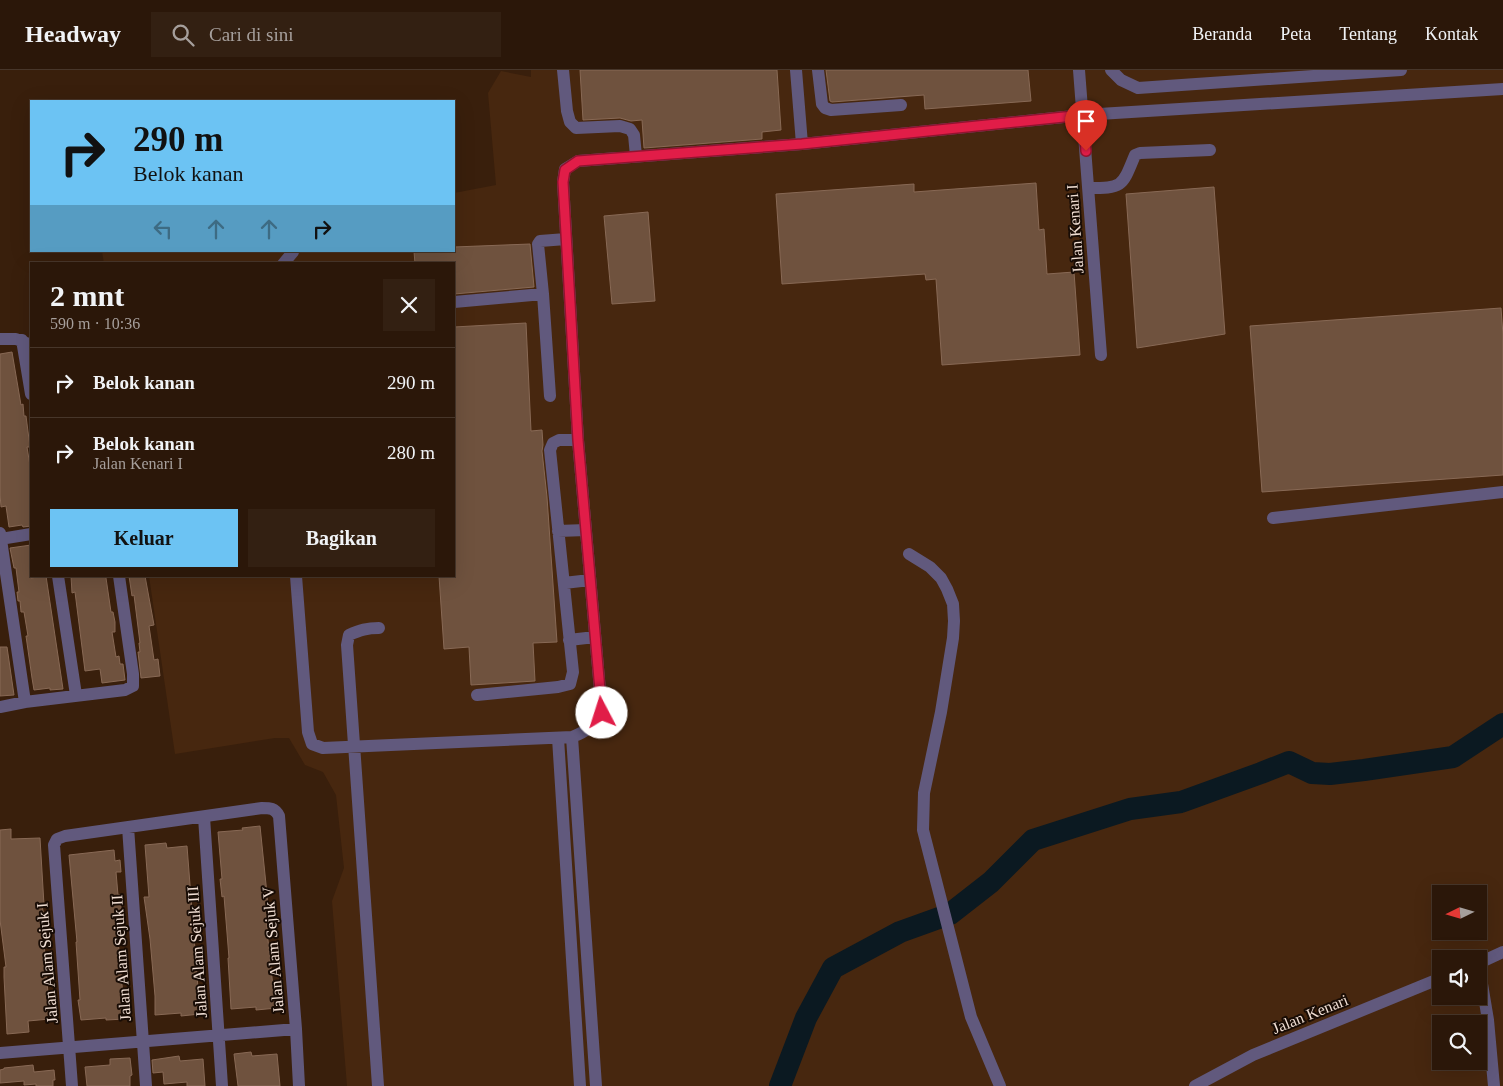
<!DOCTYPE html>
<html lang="id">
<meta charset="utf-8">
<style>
body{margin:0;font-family:Georgia,serif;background:#332012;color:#f1f3f6;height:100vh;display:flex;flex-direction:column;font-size:19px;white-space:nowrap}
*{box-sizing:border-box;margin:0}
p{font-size:16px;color:#a69f9c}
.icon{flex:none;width:28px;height:28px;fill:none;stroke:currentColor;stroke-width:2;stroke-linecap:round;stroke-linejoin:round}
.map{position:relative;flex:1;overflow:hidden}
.drawer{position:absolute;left:30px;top:192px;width:425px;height:315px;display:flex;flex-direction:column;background:#2b1709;border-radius:0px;box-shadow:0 5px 20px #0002,0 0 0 1px #47362a}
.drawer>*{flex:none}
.banner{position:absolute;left:30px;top:30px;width:425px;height:152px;border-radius:0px;box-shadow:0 5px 20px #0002,0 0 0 1px #47362a;background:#6cc3f3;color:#111;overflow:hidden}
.needle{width:32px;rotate:265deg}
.buttons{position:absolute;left:1432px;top:815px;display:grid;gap:10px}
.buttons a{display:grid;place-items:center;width:55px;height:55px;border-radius:0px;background:#2b1709;box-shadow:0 5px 20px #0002,0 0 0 1px #47362a;font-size:25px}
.pin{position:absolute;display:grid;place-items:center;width:42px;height:42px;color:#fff;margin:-51px -21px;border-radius:50% 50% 50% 0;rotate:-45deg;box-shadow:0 0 5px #0007}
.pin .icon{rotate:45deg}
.me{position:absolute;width:55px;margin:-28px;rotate:355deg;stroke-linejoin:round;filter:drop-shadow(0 0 4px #0008)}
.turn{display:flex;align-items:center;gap:18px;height:105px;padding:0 20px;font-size:22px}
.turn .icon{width:65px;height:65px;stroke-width:2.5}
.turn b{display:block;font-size:35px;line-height:42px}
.lanes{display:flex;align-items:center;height:48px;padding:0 20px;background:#0003;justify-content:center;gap:25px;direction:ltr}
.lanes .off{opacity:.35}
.round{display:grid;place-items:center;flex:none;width:52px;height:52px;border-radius:0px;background:#332012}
.headline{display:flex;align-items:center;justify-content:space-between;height:85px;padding:0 20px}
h1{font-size:30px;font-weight:800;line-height:38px}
.primary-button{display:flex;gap:10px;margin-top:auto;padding:10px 20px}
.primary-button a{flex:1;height:58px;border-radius:0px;background:#6cc3f3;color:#111;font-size:20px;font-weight:800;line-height:58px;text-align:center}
.primary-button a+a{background:#332012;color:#f1f3f6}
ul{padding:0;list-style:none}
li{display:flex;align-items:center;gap:15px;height:70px;padding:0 20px;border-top:1px solid #47362a}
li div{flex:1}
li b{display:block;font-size:19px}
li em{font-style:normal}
header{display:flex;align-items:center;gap:30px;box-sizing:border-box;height:70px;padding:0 25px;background:#2b1709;border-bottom:1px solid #47362a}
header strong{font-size:24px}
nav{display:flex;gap:28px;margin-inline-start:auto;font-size:18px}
.search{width:350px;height:45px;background:#332012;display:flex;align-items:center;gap:12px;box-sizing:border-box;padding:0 18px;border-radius:0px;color:#a69f9c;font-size:19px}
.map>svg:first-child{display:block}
</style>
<header>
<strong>Headway</strong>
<div class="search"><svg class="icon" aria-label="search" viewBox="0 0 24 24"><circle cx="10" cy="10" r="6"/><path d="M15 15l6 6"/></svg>Cari di sini</div>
<nav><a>Beranda</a><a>Peta</a><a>Tentang</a><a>Kontak</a></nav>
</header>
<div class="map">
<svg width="1503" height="1016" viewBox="0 0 1503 1016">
<rect width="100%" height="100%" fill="#391f0c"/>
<path fill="#47270f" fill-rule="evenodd" d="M 531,0 L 1503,0 L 1503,1016 L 347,1016 L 332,831 L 344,798 L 336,725 L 323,702 L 305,695 L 289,668 L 275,668 L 175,684 L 149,506 L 454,506 L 454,194 L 104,194 L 102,181 L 454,181 L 454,123 L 496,115 L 488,23 L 501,1 L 531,7 ZM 1441,824 L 1479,824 L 1479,861 L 1441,861 ZM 1441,889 L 1479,889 L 1479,926 L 1441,926 ZM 1441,954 L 1479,954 L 1479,991 L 1441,991 Z"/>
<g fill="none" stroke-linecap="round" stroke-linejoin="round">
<path stroke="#0b1921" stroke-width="22" d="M 780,1016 L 806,948 L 833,898 L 900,862 L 950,844 L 991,812 L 1033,770 L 1130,739 L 1181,732 L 1261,703 L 1289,692 L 1312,703 L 1330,704 L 1364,700 L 1453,687 L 1503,654"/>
</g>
<path fill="#6f523e" stroke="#886955" d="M 580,0 L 777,0 L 781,60 L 762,62 L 762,69 L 644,78 L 642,50 L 631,51 L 620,48 L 583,50 Z
M 826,0 L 1028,0 L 1031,31 L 925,39 L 924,25 L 832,32 L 830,31 Z
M 1036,113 L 1039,160 L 1044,159 L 1047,204 L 1074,202 L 1080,285 L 942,295 L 936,209 L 926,210 L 925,204 L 782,214 L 776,124 L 914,114 L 914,122 Z
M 1214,117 L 1225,264 L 1137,278 L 1126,124 Z
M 648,142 L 655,231 L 612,234 L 604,146 Z
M 530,174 L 534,217 L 454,224 L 454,194 L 415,194 L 414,181 L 454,181 L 454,177 Z
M 1501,238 L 1503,265 L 1503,405 L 1262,422 L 1250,256 Z
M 526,253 L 531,361 L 542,360 L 543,375 L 542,381 L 547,427 L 557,572 L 533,573 L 535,611 L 471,615 L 469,577 L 444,579 L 439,506 L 454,506 L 454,257 Z
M 12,282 L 21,335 L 23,334 L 24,346 L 26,346 L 30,377 L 27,377 L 31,402 L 31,456 L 23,457 L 22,455 L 9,457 L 6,436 L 1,437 L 0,424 L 0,284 Z
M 31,475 L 31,508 L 46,506 L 63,619 L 50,620 L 50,618 L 34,620 L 32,608 L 26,566 L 28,566 L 24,542 L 21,542 L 20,531 L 18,531 L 17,522 L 19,522 L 16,498 L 14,498 L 10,478 Z
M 71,506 L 105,506 L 106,508 L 111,542 L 113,542 L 115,552 L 115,562 L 112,562 L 116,587 L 119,586 L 120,594 L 123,594 L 125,610 L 102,613 L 100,599 L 85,601 L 75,522 L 72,523 Z
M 129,506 L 145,506 L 154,555 L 149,556 L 154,590 L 158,589 L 160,606 L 141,608 L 138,582 L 140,582 L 139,573 L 140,573 L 134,525 L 132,526 Z
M 0,577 L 7,577 L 14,625 L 0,626 Z
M 260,756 L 267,824 L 268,846 L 266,846 L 268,870 L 273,917 L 275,917 L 277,938 L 256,940 L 256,937 L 231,939 L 228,888 L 229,888 L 227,863 L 224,826 L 222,827 L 220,809 L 222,809 L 218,762 L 243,760 L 242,758 Z
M 11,759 L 11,769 L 40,768 L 44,835 L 42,835 L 44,847 L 42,847 L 50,949 L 28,951 L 29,962 L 7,964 L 4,907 L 4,897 L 6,897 L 0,850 L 0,760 Z
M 166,773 L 167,778 L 187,776 L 200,944 L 181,946 L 181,943 L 155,945 L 155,926 L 150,869 L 144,827 L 149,827 L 145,775 Z
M 114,780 L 115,791 L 120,790 L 121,802 L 116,802 L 118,825 L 120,825 L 123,858 L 121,859 L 122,868 L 118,869 L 125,949 L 106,950 L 106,948 L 81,950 L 78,930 L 80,930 L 76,872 L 77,872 L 69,785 Z
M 251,982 L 252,986 L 277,984 L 280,1016 L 238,1016 L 234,984 Z
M 179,986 L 180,991 L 203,989 L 205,1016 L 187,1016 L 187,1012 L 164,1014 L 163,1002 L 153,1003 L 152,990 Z
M 130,988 L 132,1005 L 130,1006 L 130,1016 L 87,1016 L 85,997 L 110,995 L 110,989 Z
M 33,995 L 34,1002 L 54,1000 L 55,1010 L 53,1010 L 53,1016 L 36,1016 L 36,1014 L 24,1015 L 24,1011 L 0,1013 L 0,1000 L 4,999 L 4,998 Z"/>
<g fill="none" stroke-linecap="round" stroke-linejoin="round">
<path stroke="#61597d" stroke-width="12" d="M 563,0 L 567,41 L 570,52 L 576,58 L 620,56 L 630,59 L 634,65 L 636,86
M 796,0 L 802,74
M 818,0 L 822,34 L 825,38 L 831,40 L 901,35
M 1079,0 L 1101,285
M 1111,0 L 1121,10 L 1138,18 L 1401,0
M 1088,118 C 1123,118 1122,117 1135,85 L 1140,83 L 1210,80
M 283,194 L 293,182
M 543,224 L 538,174 L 540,171 L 566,169
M 454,232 L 543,224 L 550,326
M 0,269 L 16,269 L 29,274
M 22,270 L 31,324
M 1273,448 L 1503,422
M 558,461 L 586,460
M 0,463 L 25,632
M 0,469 L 31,464
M 909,484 L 930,497 L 941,508 L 947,519 L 953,534 L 954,551 L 953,568 L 941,642 L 924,723 L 923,760 L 971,947 L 1000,1016
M 58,506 L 76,625
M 296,506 L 308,662 L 312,674 L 323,678 L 572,667 C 588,661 592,656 602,643 L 578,370 L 563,112 L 565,99 L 578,91 L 802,74 L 1083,45 L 1503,19
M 564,513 L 590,510
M 569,570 L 595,567
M 477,625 L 558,617 L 570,614 L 573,602 L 550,380 L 553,373 L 559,370 L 578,370
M 0,637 L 25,632 L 125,620 L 133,616 L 133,604 L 119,506
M 572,667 L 596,1016
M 558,668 L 580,1016
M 204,747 L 222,1016
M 128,757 L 146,1016
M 1479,893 L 1503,882
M 1479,896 L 1488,950 L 1494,1016
M 0,983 L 296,959
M 72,1016 L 54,775 L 57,769 L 65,766 L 262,738 C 270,738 275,738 279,746 L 296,959 L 299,1016
M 378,1016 L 347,575 L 349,565 C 360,560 367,558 379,558
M 1195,1016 L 1253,985 L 1441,908"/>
</g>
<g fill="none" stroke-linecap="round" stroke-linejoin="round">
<g stroke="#92132f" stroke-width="12">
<path id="route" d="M 602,643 L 578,370 L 563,112 L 565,100 L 578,91 L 802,74 L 1083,45 L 1086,81"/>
</g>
<use href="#route" stroke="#e11d48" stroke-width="9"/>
</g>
<g text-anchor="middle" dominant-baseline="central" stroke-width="4" stroke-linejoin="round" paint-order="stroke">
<g font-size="16" fill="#f0ded3" stroke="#180c05">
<text transform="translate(1075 159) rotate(-94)">Jalan Kenari I</text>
<text transform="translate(273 880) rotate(-95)">Jalan Alam Sejuk V</text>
<text transform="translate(197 882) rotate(-94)">Jalan Alam Sejuk III</text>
<text transform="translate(121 888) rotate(-94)">Jalan Alam Sejuk II</text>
<text transform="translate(47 893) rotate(-95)">Jalan Alam Sejuk I</text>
<text transform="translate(1310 944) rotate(-22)">Jalan Kenari</text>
</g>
</g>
</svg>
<div class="buttons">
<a><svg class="needle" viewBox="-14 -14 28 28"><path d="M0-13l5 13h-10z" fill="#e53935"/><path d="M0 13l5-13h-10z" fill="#a69f9c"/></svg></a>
<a><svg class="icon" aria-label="sound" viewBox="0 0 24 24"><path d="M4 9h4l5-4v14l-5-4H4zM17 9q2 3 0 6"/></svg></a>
<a><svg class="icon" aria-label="search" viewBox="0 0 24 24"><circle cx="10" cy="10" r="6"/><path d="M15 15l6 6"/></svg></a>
</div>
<div class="pin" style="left:1086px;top:81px;background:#d93025"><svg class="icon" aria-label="arrive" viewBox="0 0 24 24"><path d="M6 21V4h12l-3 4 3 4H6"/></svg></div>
<svg class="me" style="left:602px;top:643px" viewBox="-20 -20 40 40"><circle r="19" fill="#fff"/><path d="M0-13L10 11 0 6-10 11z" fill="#e11d48"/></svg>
<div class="banner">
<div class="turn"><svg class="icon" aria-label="right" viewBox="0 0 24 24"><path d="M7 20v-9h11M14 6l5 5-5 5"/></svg><div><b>290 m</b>Belok kanan</div></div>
<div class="lanes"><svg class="icon off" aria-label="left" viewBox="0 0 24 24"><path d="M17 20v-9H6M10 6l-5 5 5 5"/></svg><svg class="icon off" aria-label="ahead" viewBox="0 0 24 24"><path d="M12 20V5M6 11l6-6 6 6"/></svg><svg class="icon off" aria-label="ahead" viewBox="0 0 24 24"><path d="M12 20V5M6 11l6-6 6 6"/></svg><svg class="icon" aria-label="right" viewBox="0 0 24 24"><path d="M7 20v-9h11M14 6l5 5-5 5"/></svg></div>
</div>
<section class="drawer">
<div class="headline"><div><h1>2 mnt</h1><p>590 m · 10:36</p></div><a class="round"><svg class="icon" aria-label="close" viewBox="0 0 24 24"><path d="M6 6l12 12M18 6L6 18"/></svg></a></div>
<ul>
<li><svg class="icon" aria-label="right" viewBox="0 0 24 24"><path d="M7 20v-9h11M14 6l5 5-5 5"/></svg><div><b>Belok kanan</b></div><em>290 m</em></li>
<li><svg class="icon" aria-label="right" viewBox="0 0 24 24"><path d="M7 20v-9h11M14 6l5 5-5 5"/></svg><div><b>Belok kanan</b><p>Jalan Kenari I</p></div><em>280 m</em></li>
</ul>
<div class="primary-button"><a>Keluar</a><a>Bagikan</a></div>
</section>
</div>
